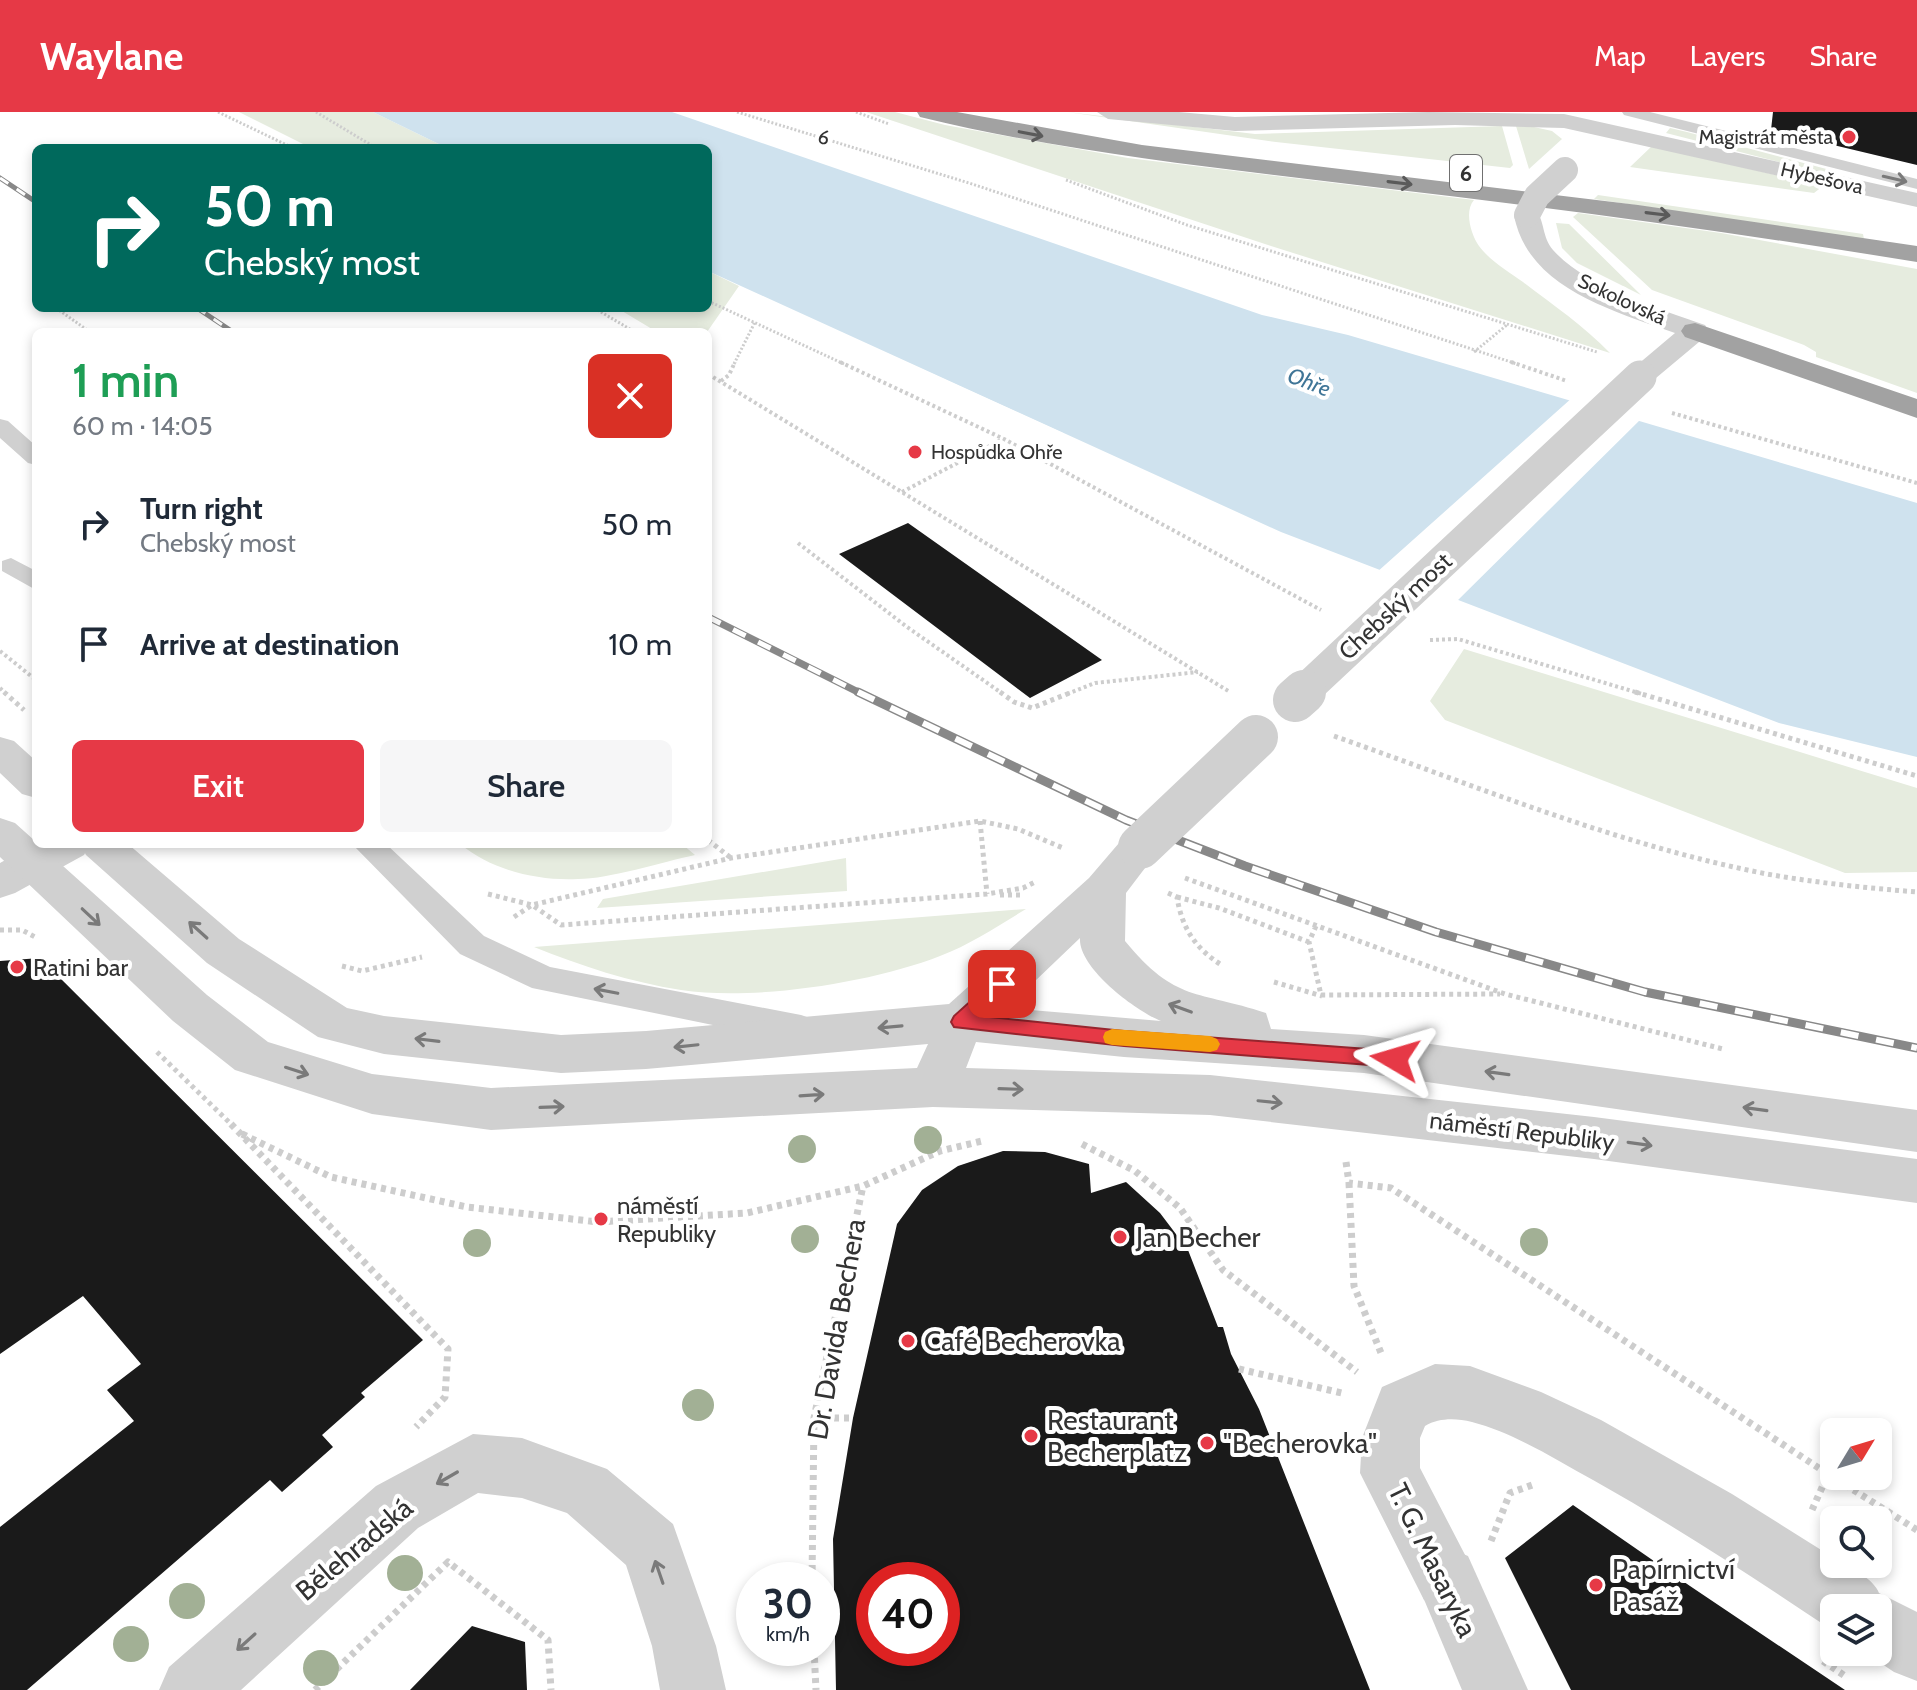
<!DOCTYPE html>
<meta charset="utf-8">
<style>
body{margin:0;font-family:Cabin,sans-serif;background:#f6f6f7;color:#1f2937;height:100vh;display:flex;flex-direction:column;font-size:30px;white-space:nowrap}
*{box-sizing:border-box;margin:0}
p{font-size:26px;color:#747a83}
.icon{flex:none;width:44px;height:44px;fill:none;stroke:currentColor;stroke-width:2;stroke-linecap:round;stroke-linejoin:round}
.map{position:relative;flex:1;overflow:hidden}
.side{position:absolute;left:32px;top:216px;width:680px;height:520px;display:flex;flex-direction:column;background:#fff;border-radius:12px;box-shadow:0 4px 12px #0003}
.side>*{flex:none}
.banner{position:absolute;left:32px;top:32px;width:680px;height:168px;border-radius:12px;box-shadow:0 4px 12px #0003;background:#00695c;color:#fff;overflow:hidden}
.needle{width:52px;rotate:52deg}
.controls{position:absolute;left:1820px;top:1306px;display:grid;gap:16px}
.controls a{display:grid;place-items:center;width:72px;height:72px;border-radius:12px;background:#fff;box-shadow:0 4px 12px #0003;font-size:40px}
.speed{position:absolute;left:736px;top:1450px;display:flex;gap:16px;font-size:40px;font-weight:700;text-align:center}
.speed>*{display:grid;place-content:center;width:104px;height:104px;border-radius:50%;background:#fff;box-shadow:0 4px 12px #0003;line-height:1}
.speed small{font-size:20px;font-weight:400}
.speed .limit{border:12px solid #d22;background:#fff;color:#111}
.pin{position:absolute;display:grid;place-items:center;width:68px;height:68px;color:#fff;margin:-34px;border-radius:16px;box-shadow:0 4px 12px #0006}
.me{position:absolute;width:88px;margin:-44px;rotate:277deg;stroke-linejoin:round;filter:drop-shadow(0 0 6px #0008)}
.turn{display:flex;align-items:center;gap:28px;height:168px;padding:0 40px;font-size:36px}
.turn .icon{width:104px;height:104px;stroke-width:2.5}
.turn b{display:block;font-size:56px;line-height:68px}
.round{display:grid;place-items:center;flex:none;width:84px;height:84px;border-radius:12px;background:#f6f6f7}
.overview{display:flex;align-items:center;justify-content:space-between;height:136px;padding:0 40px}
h1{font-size:48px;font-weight:600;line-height:60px;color:#1e9e55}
.action{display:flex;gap:16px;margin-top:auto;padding:16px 40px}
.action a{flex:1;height:92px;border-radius:12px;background:#e63946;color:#fff;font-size:32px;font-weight:600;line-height:92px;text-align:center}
.action a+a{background:#f6f6f7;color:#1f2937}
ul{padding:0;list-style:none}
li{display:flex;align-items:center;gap:24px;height:120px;padding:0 40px}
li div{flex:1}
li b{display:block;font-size:30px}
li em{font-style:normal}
header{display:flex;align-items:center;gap:48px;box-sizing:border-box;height:112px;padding:0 40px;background:#e63946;color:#fff}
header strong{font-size:38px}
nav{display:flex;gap:44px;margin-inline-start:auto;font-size:28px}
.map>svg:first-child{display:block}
</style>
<header>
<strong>Waylane</strong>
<nav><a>Map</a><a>Layers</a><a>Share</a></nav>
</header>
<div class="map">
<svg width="1917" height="1578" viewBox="0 0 1917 1578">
<rect width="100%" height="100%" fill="#fff"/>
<path fill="#e6ecdf" d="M 239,0 L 373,0 L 447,36 L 311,36 Z
M 866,0 L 895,0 L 945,13 L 1128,46 L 1474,88 C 1464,99 1471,123 1479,134 C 1489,148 1509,160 1523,170 C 1553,193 1584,214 1610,241 L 1271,134 Z
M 1067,0 L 1255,22 L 1502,14 L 1513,53 L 1510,56 L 1276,30 Z
M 1525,13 L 1552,19 L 1562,27 L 1529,57 L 1516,14 Z
M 1670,16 L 1687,20 L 1834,59 L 1829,63 L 1666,21 Z
M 1652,34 L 1823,74 L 1814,81 L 1630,55 Z
M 1598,83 L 1863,122 L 1864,127 L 1594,87 Z
M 1578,101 L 1721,121 L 1917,157 L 1917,281 L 1816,245 L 1816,240 L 1804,233 L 1652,178 L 1573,105 Z
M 1556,111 L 1569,112 L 1641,183 L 1577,151 L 1562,136 Z
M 708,159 L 739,174 L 707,220 L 657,220 L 617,196 L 708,196 Z
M 1464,537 L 1917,676 L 1917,760 L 1845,761 L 1445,608 L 1430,589 Z
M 460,732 L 682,732 L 695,743 C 662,750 609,767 578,767 C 536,769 492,758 460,732 Z
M 846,746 L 847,779 L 597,796 L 603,787 Z
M 1026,797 C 998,814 971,832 940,844 C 871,871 754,889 681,878 C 630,870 581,854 534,835 Z"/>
<path fill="#cfe2ee" d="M 373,0 L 672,0 L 1262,203 L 1348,223 L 1917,391 L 1917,645 L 1779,611 L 1281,420 L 708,159 L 708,36 L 447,36 Z"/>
<path fill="#fff" d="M 838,219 L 1063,321 L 1059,324 L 833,221 Z
M 1573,285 L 1642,306 L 1455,491 L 1376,461 Z"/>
<path fill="#1a1a1a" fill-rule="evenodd" d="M 1773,0 L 1917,0 L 1917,53 L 1771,18 Z
M 908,411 L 1102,548 L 1030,586 L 839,442 Z
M 40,846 L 423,1228 L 361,1281 L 365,1285 L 322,1323 L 333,1335 L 282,1380 L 270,1368 L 27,1578 L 0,1578 L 0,1415 L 134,1309 L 107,1278 L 141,1252 L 83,1184 L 0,1242 L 0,849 Z
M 1003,1039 L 1045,1040 L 1089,1052 L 1091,1081 L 1126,1070 L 1160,1101 L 1188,1138 L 1218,1215 L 1223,1215 L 1231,1242 L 1259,1297 L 1370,1578 L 836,1578 L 833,1427 L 853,1306 L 897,1112 L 922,1078 L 958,1054 ZM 874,1468 L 942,1468 L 942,1536 L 874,1536 Z
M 1573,1393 L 1690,1474 L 1845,1578 L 1571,1578 L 1505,1446 Z
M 472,1514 L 525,1530 L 527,1578 L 410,1578 Z"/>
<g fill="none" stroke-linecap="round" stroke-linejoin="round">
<path stroke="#cdcdcd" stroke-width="3" stroke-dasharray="2 2" stroke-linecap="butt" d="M 218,0 L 293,36
M 316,0 L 376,36
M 737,0 L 969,71 L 1517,252
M 856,0 L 889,12
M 1066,68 L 1187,113 L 1597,240
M 708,189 L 844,252
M 56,196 L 90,220
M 594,196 L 635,220
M 1474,240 L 1508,212
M 734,252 L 755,210"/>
<path stroke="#cdcdcd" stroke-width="4" stroke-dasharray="3 3" stroke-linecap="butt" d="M 840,250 L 1004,327 L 1321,498
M 1511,250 L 1567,269
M 708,262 L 1230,580
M 721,269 L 729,263 L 735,250
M 1672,301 L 1917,371
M 902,380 L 1003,327
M 798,431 L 907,515 L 1003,582
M 1430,528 L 1458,527 L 1642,582
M 0,539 L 36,568
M 0,576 L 6,582
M 1067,582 L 1095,571 L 1198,560"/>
<path stroke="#cdcdcd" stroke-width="5" stroke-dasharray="4 4" stroke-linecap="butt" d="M 4,580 L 24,598
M 1000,580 L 1014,590 L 1032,596 L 1072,580
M 1635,580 L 1917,664
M 1334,624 C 1476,674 1618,733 1767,762 C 1817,771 1867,776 1917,780
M 980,709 L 987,782
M 708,728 L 731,746
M 1185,766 L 1505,882 L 1723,937
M 1168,781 L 1177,785 C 1182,817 1196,837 1223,854
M 488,782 L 532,793 L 561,813 L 987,782 L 1023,776 L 1035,770
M 1000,783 L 1022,783
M 1177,785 L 1219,796 L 1309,830
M 514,805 L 532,793 L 731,746 L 980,709 L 1018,717 L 1063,736
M 1316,814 L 1309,830 L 1321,883 L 1500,882
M 0,818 L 22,818 L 37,826
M 342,854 L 362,859 L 422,845
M 1274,870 L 1322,884
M 157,940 L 233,1014"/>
<path stroke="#cdcdcd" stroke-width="7" stroke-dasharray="5 5" stroke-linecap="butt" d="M 231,1012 L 448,1237 L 445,1285 L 416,1315
M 242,1022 L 331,1065 L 467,1095 L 598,1110 L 747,1101 L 863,1074 L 940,1039 L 982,1029
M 1082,1032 L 1135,1059 L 1180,1096 L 1223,1158 L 1357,1260
M 1346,1050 L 1349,1071 L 1391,1076 L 1828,1362 L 1812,1398
M 1349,1071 L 1354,1174 L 1381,1241
M 1239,1257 L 1346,1282
M 814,1306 L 853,1306
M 1828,1362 L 1917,1418
M 1491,1429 L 1510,1381 L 1535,1372
M 812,1468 L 814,1306 L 863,1074
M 814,1536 L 816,1578
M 1823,1549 L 1845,1564
M 315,1578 L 448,1450 L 548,1528 L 551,1578"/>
<path fill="#d0d0d0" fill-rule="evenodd" d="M 1622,0 L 1650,0 L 1917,67 L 1917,77 L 1624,3 Z
M 0,307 L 8,309 L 36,334 L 36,353 L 28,351 L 0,326 Z
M 11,446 L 36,459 L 36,478 L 2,459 L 2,449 Z
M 352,732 L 386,732 L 484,824 L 550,855 L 801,903 L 813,907 L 818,917 L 813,927 L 801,931 L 532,876 L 460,842 Z"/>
<path fill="#d0d0d0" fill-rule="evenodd" d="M 1446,1435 L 1468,1444 L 1528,1578 L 1462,1578 L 1415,1466 L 1424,1444 Z"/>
<path fill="#d0d0d0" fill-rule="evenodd" d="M 36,731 L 90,732 L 84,743 L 15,781 L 0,786 L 0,751 Z
M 1435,1252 L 1470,1254 L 1541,1280 L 1601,1308 L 1732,1382 L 1834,1446 L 1834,1452 C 1848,1452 1874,1467 1879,1481 L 1917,1500 L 1917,1569 L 1894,1560 L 1864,1540 L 1878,1540 L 1878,1496 L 1834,1496 L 1834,1519 L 1832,1518 C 1754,1466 1675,1414 1593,1368 C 1555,1347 1514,1321 1472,1310 C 1455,1306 1439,1306 1425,1314 L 1420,1326 L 1420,1356 L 1477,1466 L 1468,1488 L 1446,1497 L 1424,1488 L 1360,1361 L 1362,1326 L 1382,1275 Z
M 473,1322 L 522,1326 L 607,1357 L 673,1412 L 716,1534 L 726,1578 L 660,1578 L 652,1534 L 626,1453 L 567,1401 L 522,1386 L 478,1381 L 418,1416 L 241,1578 L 159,1578 L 169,1555 L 376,1374 Z"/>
<path fill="#d0d0d0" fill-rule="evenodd" d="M 1097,0 L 1179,0 L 1235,5 L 1428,0 L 1564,2 L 1917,81 L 1917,95 L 1564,16 L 1455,13 L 1235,19 L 1108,7 Z
M 1527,95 L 1536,98 C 1545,110 1542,125 1553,138 C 1587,176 1658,196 1705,213 L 1709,219 L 1705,225 L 1650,271 L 1640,274 L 1630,271 L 1625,265 L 1630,259 L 1675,221 C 1614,199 1527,176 1514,103 L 1518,98 Z
M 0,625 L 14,629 L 36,649 L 36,686 L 22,682 L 0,661 Z
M 0,706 L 15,711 L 207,883 L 268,930 L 372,962 L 491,976 L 917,956 L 928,932 L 646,957 L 561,961 L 384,942 L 318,925 L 207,851 L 86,743 L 80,732 L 128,732 L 239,827 L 347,896 L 384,904 L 561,923 L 646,919 L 949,892 L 1089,766 L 1125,724 L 1140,720 L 1155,724 L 1161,735 L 1126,781 L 1125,829 C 1176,891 1197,878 1266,901 L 1271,917 L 1364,923 L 1917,998 L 1917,1040 L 1364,961 L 1124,945 L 976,930 L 966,956 L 1210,963 L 1594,1005 L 1917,1047 L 1917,1091 L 1594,1047 L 1210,1003 L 933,995 L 491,1018 L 372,1002 L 235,958 L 173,909 L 0,745 ZM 1080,826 C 1078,856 1136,899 1161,909 L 1007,896 Z"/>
<path fill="#a2a2a2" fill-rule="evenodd" d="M 917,0 L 957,0 L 1142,33 L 1638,93 L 1917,134 L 1917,150 C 1739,121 1561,97 1382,76 C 1227,57 1072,42 920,5 Z
M 1695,211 L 1917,287 L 1917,306 L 1685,225 L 1681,219 L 1685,213 Z"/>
<g stroke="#888" stroke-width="5">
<path id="rail-far2" d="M 0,66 L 36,90
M 197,196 L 233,220"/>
</g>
<g stroke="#888" stroke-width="7">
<path id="rail-far1" d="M 708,505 L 862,582"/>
</g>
<g stroke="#888" stroke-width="9">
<path id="rail" d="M 858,580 L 1126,708 L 1245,754 L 1436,820 L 1645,880 L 1917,936"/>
</g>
<use href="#rail-far2" stroke="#fff" stroke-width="3" stroke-dasharray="10" stroke-linecap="butt"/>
<use href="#rail-far1" stroke="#fff" stroke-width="5" stroke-dasharray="14" stroke-linecap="butt"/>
<use href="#rail" stroke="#fff" stroke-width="6" stroke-dasharray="18" stroke-linecap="butt"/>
<path stroke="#d0d0d0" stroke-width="26" d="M 1527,103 L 1537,84 L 1565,58"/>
<path stroke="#d0d0d0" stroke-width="33" d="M 1301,582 L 1640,265"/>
<path stroke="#d0d0d0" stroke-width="44" d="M 1295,588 L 1304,580
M 1140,735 L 1256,625"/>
</g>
<g fill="#a2b095">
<circle cx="928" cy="1028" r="14"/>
<circle cx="802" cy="1037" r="14"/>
<circle cx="805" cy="1127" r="14"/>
<circle cx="1534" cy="1130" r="14"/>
<circle cx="477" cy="1131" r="14"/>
<circle cx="698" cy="1293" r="16"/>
<circle cx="405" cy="1461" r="18"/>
<circle cx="187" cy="1489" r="18"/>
<circle cx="131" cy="1532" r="18"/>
<circle cx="321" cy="1556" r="18"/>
</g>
<defs><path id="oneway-shaft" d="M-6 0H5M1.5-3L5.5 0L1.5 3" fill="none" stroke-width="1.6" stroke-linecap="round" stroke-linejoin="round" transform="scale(2)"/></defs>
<g stroke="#5a5a5a">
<use href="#oneway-shaft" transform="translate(1031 22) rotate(11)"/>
<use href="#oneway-shaft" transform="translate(1400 71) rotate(7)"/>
<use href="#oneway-shaft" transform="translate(1658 102) rotate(7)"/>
</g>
<g stroke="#7a7a7a">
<use href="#oneway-shaft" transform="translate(1895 67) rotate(13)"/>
<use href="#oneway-shaft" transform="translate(91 805) rotate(43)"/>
<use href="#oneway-shaft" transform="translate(198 818) rotate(-138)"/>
<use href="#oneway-shaft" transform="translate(606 879) rotate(-169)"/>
<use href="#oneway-shaft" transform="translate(1180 896) rotate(-160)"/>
<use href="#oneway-shaft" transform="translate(890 915) rotate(175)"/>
<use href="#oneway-shaft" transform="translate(427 928) rotate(-173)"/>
<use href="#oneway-shaft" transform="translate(686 934) rotate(174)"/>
<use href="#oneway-shaft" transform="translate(297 959) rotate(18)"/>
<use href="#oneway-shaft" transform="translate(1497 961) rotate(-172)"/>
<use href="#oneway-shaft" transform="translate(1011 977) rotate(2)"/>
<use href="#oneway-shaft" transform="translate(812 983) rotate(-4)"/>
<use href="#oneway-shaft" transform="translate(1270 990) rotate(6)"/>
<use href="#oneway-shaft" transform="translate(552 995) rotate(-2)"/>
<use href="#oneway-shaft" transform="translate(1755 997) rotate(-172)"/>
<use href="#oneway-shaft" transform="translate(1640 1032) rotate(8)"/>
<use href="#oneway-shaft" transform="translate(447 1366) rotate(150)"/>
<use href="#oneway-shaft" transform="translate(659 1460) rotate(-109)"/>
<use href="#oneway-shaft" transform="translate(246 1530) rotate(138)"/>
</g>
<path fill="#e63946" stroke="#96252e" stroke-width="2" d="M 1002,864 L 1008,867 L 1011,872 L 1008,877 L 980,904 L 1124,919 L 1395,939 L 1402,941 L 1405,947 L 1402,952 L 1395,955 L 1124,934 L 954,915 L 951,910 L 954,904 L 995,867 Z"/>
<path fill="#f59e0b" d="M 1112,917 L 1210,924 L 1217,927 L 1220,932 L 1217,938 L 1210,940 L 1112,933 L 1105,931 L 1103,925 L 1105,920 Z"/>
<g fill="#e63946" stroke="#fff" stroke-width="3">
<circle cx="1849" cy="25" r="8"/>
<circle cx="915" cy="340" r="8"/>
<circle cx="17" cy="855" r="8"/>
<circle cx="601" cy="1107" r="8"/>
<circle cx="1120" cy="1125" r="8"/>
<circle cx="908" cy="1229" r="8"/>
<circle cx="1031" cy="1324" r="8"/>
<circle cx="1207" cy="1331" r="8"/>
<circle cx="1596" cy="1473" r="8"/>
</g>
<g text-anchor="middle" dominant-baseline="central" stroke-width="8" stroke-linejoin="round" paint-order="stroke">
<g font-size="20" fill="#333" stroke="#fff">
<text transform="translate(824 25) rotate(16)">6</text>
<text transform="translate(1822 66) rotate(13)">Hybešova</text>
<text transform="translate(1622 187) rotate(25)">Sokolovská</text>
</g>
<g font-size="20" fill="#333" stroke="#fff" text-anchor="end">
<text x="1833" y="25">Magistrát města</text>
<text x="931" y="340" text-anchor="start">Hospůdka Ohře</text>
</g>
<rect fill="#fff" stroke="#707070" stroke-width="2" x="1450" y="43" width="32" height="36" rx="6"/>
<g font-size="22" font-weight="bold" fill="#333">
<text x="1466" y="61">6</text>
</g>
<g font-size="22" font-style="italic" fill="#3f7597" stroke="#fff">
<text transform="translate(1309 270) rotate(21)">Ohře</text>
</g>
<g font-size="24" fill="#333" stroke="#fff">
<text transform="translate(1395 494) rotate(-43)">Chebský most</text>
<text transform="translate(1522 1019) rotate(7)">náměstí Republiky</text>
</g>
<g font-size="24" fill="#333" stroke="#fff" text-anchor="start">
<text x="33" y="855">Ratini bar</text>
<text x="617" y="1093">náměstí<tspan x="617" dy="28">Republiky</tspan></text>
</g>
<g font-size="28" fill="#333" stroke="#fff" text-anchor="start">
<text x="1136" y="1125">Jan Becher</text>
<text x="924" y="1229">Café Becherovka</text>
<text x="1047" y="1308">Restaurant<tspan x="1047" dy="32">Becherplatz</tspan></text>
<text x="1223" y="1331">"Becherovka"</text>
<text x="1612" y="1457">Papírnictví<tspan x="1612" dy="32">Pasáž</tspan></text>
</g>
<g font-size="28" fill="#333" stroke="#fff">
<text transform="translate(836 1217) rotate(-80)">Dr. Davida Bechera</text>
<text transform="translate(354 1437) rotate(-40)">Bělehradská</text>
<text transform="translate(1433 1448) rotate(64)">T. G. Masaryka</text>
</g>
</g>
</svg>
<div class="controls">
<a><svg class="needle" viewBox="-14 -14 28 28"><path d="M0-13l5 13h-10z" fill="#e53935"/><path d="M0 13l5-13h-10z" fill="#747a83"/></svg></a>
<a><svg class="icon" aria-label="search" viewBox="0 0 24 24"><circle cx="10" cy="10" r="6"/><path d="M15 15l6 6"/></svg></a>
<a><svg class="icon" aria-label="layers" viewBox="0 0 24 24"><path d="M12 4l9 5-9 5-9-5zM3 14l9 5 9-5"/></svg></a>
</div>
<div class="speed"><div>30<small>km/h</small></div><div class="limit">40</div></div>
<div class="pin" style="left:1002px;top:872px;background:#d93025"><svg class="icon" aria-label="arrive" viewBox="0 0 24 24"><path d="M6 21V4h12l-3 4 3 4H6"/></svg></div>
<svg class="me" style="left:1395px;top:947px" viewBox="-20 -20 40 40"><path d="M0-17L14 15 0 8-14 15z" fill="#e63946" stroke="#fff" stroke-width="4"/></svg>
<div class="banner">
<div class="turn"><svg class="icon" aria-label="right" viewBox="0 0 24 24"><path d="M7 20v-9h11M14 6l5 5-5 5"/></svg><div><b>50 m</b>Chebský most</div></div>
</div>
<section class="side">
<div class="overview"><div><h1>1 min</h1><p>60 m · 14:05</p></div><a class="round" style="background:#d93025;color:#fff"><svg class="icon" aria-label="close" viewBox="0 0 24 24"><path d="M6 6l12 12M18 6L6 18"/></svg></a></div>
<ul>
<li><svg class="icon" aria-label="right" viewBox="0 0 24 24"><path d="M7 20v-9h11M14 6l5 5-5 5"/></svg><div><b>Turn right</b><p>Chebský most</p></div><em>50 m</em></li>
<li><svg class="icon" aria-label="arrive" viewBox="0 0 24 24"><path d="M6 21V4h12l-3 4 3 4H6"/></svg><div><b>Arrive at destination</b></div><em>10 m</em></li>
</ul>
<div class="action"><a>Exit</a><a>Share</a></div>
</section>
</div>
